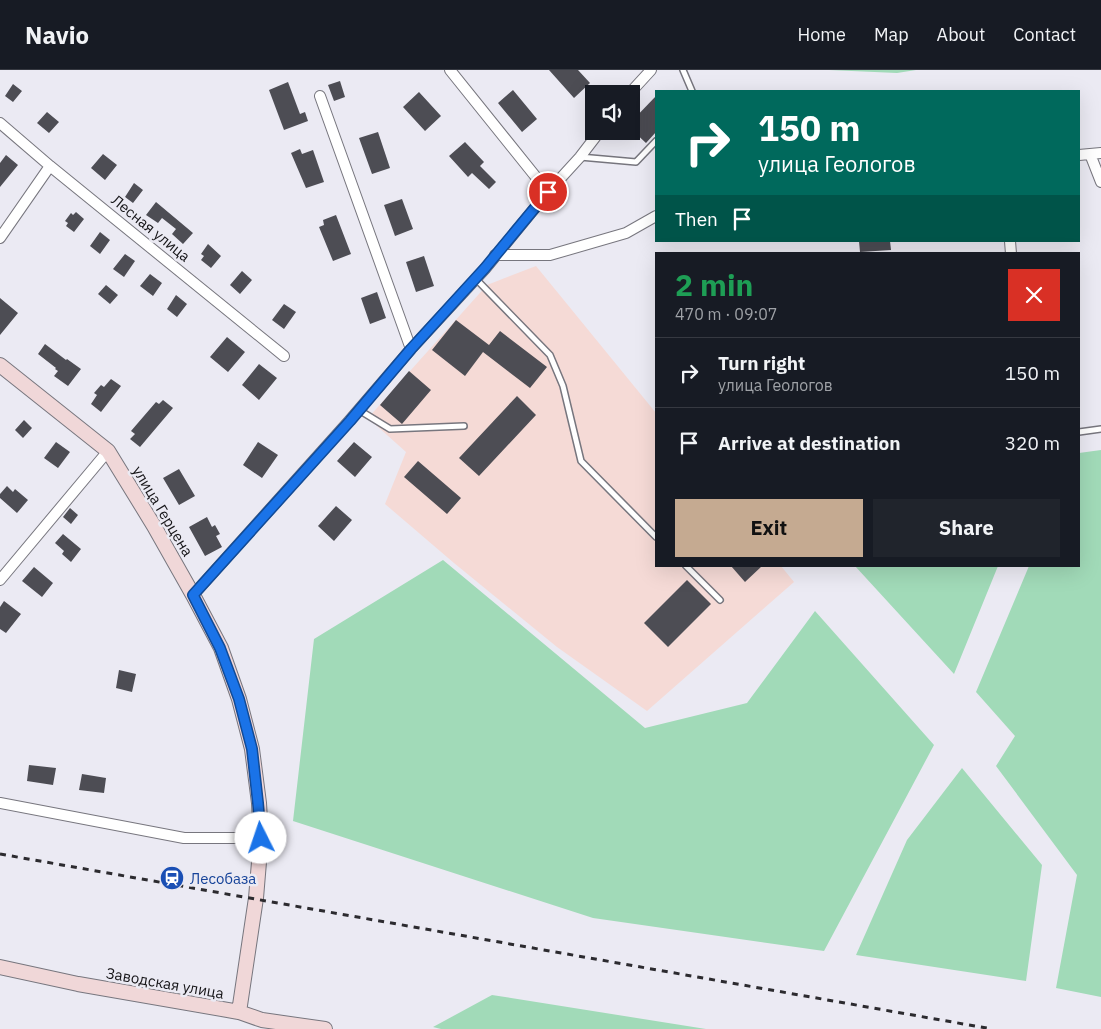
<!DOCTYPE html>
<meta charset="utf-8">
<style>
body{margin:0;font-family:"IBM Plex Sans",sans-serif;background:#20242c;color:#f1f3f6;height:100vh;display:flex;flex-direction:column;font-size:19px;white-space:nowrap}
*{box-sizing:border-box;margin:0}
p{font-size:16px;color:#9ea1a6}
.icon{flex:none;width:28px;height:28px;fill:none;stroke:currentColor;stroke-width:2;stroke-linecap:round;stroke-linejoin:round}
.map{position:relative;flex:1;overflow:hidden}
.sheet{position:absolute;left:655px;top:182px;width:425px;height:315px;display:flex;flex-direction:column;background:#171b24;border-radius:0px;box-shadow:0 5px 20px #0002}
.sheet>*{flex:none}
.hud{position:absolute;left:655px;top:20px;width:425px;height:152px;border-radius:0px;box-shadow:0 5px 20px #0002;background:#00695c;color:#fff;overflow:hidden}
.tools{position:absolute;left:585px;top:15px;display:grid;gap:10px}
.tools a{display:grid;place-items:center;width:55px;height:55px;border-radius:0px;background:#171b24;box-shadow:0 5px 20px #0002;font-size:25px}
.pin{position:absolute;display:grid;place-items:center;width:42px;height:42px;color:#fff;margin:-21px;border:2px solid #fff;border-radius:50%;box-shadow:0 1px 5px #0007}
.me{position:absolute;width:55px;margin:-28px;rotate:356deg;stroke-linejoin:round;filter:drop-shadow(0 0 4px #0008)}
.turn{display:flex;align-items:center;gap:18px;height:105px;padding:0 20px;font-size:22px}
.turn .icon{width:65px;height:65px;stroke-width:2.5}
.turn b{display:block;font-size:35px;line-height:42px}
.then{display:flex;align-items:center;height:48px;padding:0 20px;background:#0003;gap:10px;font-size:19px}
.round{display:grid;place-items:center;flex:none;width:52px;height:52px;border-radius:0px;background:#20242c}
.headline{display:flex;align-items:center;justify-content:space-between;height:85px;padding:0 20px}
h1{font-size:30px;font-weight:800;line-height:38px;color:#1e9e55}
.button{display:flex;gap:10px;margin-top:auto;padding:10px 20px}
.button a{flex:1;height:58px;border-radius:0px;background:#c5aa91;color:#111;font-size:20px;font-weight:800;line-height:58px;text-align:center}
.button a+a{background:#20242c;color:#f1f3f6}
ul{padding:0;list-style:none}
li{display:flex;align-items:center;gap:15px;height:70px;padding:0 20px;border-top:1px solid #363941}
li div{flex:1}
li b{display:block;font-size:19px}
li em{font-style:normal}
header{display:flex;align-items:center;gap:30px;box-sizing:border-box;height:70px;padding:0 25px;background:#171b24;border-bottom:1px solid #363941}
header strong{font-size:24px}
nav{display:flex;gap:28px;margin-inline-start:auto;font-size:18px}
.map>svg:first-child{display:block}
</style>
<header>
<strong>Navio</strong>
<nav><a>Home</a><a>Map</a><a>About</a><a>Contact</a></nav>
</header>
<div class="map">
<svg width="1101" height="959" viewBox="0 0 1101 959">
<rect width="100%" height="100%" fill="#ebeaf3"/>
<path fill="#f5dad6" d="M 536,196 L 656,343 L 656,496 L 781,496 L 794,512 L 647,641 L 557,577 L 454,493 L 385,434 L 406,382 L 368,348 L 487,215 Z"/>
<path fill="#a1dab8" d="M 829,0 L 916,0 L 897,3 Z
M 1101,380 L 1101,927 L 1056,918 L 1077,805 L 996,696 L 1015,666 L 976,622 L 1029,496 L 1079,496 L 1079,383 Z
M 443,490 L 645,658 L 747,633 L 815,541 L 934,675 L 824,881 L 593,848 L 293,751 L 314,569 Z
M 855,496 L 998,496 L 954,604 Z
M 962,698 L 1042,795 L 1026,911 L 856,885 L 907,770 Z
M 492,925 L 706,959 L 441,959 L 433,957 Z"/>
<path fill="#4d4d54" d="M 549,0 L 578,0 L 590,13 L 574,28 Z
M 340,11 L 345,27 L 334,31 L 328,15 Z
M 288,12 L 300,44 L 305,42 L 308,51 L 284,60 L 269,20 Z
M 13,14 L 22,21 L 13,32 L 5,26 Z
M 513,20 L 537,49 L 522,62 L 498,33 Z
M 419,22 L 441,46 L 425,61 L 403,37 Z
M 656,26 L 656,62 L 646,73 L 631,59 L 631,52 Z
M 47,42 L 59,52 L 49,63 L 37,53 Z
M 378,62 L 390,98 L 372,104 L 359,68 Z
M 465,72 L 484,92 L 480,96 L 496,112 L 489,119 L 472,103 L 468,107 L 449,86 Z
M 300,79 L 302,84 L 313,80 L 324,112 L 306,118 L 291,83 Z
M 103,84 L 117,95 L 105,110 L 91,98 Z
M 6,85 L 18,95 L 0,117 L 0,93 Z
M 134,113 L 143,120 L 133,133 L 125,127 Z
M 402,129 L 413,159 L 395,166 L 384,135 Z
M 156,132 L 193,163 L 183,174 L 172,164 L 176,159 L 162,148 L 158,153 L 146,145 Z
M 76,142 L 84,149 L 74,162 L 66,156 L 68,153 L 65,151 L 71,143 L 73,145 Z
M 336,145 L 351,184 L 333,191 L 319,157 L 324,155 L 323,150 Z
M 100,162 L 110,170 L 100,184 L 90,176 Z
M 859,171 L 890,171 L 891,180 L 860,182 Z
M 208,174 L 221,186 L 211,198 L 201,190 L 204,186 L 201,184 Z
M 125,184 L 135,191 L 124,207 L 113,199 Z
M 424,186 L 434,216 L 416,222 L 406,192 Z
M 242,201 L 252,210 L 240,224 L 230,215 Z
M 150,204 L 162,213 L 153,226 L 140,216 Z
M 106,215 L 118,225 L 110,234 L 98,224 Z
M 377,222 L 386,248 L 370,254 L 361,228 Z
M 176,225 L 187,234 L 177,247 L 167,239 Z
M 0,228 L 18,243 L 0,265 Z
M 284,234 L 296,242 L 284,259 L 272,250 Z
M 456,250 L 489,275 L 500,261 L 547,297 L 530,318 L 483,282 L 465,306 L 432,280 Z
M 227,267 L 245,282 L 228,302 L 210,287 Z
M 45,274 L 66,290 L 67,289 L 81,299 L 68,316 L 54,306 L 58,301 L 55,299 L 56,298 L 38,284 Z
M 259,294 L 277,308 L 259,330 L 242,315 Z
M 409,301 L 431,320 L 402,354 L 380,335 Z
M 111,309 L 121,316 L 101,342 L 91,334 L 97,325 L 94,323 L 101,315 L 104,317 Z
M 517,326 L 536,345 L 479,406 L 459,388 Z
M 163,330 L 173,338 L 140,377 L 130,369 L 135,364 L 131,361 L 156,332 L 159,334 Z
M 24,350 L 32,358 L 23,368 L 15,360 Z
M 56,372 L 70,382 L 58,398 L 44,388 Z
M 258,372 L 278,385 L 262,408 L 243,395 Z
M 354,372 L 372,387 L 355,407 L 337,391 Z
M 418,391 L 461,428 L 447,444 L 404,407 Z
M 179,399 L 195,426 L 179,435 L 163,408 Z
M 7,416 L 13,422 L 15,419 L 28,430 L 17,443 L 0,428 L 0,424 Z
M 336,436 L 352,450 L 334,471 L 318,456 Z
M 70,438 L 78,445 L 71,454 L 63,447 Z
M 207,447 L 212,457 L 215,455 L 220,464 L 216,466 L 222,477 L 205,486 L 189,457 Z
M 63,464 L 81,479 L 71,492 L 62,484 L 64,481 L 55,473 Z
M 731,496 L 762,496 L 745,512 Z
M 34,497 L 53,513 L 42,527 L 22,511 Z
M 687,510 L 711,534 L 668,577 L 644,553 Z
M 4,531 L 21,544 L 6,563 L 0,559 L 0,537 Z
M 119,600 L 136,604 L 132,622 L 116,618 Z
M 29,695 L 56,698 L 53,715 L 27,711 Z
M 82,704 L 106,708 L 104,723 L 79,720 Z"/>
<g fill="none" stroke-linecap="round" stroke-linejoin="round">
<g stroke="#77767e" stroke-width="8">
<path id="lane" d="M 683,0 L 692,21
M 580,87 L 636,92 L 656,71
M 476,209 L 550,285 L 563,316 L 581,391 L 656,467
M 359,340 L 390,359 L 464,356
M 1079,362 L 1101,359
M 686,496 L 720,530"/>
</g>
<g stroke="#77767e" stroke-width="12">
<path id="street" d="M 450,0 L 548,122
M 629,24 L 651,0
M 320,26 L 411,279
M 0,53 L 50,96 L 284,286
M 1090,84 L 1101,112
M 1079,85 L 1101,83
M 0,168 L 50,96
M 1010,171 L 1011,184
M 495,185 L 550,185 L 626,163 L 656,146
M 0,510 L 108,381
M 193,525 L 349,351 L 411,279 L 485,199 L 548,122 L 580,87 L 600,61
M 0,733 L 184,768 L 261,768"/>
</g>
<g stroke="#77767e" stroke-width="16">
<path id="secondary" d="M 0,295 L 108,381 L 154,456 L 193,525 L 221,578 L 239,629 L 252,679 L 259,733 L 261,768 L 256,828 L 239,942
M 0,897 L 78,914 L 239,942 L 262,950 L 325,959"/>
</g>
<use href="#lane" stroke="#fff" stroke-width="5"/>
<use href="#street" stroke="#fff" stroke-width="10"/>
<use href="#secondary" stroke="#f0d7d8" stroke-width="14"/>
<path stroke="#2c2b2f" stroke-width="3" stroke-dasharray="6 6" stroke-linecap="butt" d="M 0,784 L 992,959"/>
</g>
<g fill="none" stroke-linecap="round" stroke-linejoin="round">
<g stroke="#114b97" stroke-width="12">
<path id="route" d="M 261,768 L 258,733 L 252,679 L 239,629 L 220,578 L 193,525 L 350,351 L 411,279 L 485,198 L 548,122"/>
</g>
<use href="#route" stroke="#1a73e8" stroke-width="9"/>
</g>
<defs>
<g id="station-disc" transform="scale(1.25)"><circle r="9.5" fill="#1a4fb4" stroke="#ebeaf3"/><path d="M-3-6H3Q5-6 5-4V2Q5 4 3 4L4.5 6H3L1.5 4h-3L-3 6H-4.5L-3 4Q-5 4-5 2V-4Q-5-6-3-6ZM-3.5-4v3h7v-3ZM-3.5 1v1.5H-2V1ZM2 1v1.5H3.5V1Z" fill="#fff"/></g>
</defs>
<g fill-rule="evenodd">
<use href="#station-disc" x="172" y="808"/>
</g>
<g text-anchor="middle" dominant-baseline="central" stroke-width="5" stroke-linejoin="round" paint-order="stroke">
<g font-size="15" fill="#151417" stroke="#ebeaf3">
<text transform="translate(151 158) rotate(39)">Лесная улица</text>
<text transform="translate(163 441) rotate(59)">улица Герцена</text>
<text transform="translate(165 913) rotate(10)">Заводская улица</text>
</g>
<g font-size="15" fill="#164399" stroke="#ebeaf3" text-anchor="start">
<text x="190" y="808">Лесобаза</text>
</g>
</g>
</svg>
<div class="tools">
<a><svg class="icon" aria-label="sound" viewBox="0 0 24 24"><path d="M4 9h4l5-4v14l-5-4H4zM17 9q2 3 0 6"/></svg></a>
</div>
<div class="pin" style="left:548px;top:122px;background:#d93025"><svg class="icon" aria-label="arrive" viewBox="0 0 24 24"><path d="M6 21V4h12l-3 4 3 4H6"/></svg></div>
<svg class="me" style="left:261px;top:768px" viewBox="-20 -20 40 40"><circle r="19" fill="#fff"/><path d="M0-13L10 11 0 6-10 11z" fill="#1a73e8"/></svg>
<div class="hud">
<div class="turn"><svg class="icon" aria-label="right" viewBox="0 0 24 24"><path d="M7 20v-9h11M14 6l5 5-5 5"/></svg><div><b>150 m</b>улица Геологов</div></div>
<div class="then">Then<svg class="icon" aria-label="arrive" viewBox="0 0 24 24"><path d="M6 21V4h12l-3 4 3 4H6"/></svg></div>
</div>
<section class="sheet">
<div class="headline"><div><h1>2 min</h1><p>470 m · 09:07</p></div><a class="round" style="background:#d93025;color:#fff"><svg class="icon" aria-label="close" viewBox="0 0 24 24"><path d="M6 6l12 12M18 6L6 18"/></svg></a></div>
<ul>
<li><svg class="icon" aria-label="right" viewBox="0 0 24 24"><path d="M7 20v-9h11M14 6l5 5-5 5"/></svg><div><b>Turn right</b><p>улица Геологов</p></div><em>150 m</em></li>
<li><svg class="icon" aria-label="arrive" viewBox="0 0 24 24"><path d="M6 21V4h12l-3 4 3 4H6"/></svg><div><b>Arrive at destination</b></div><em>320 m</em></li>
</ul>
<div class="button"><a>Exit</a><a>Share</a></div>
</section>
</div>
